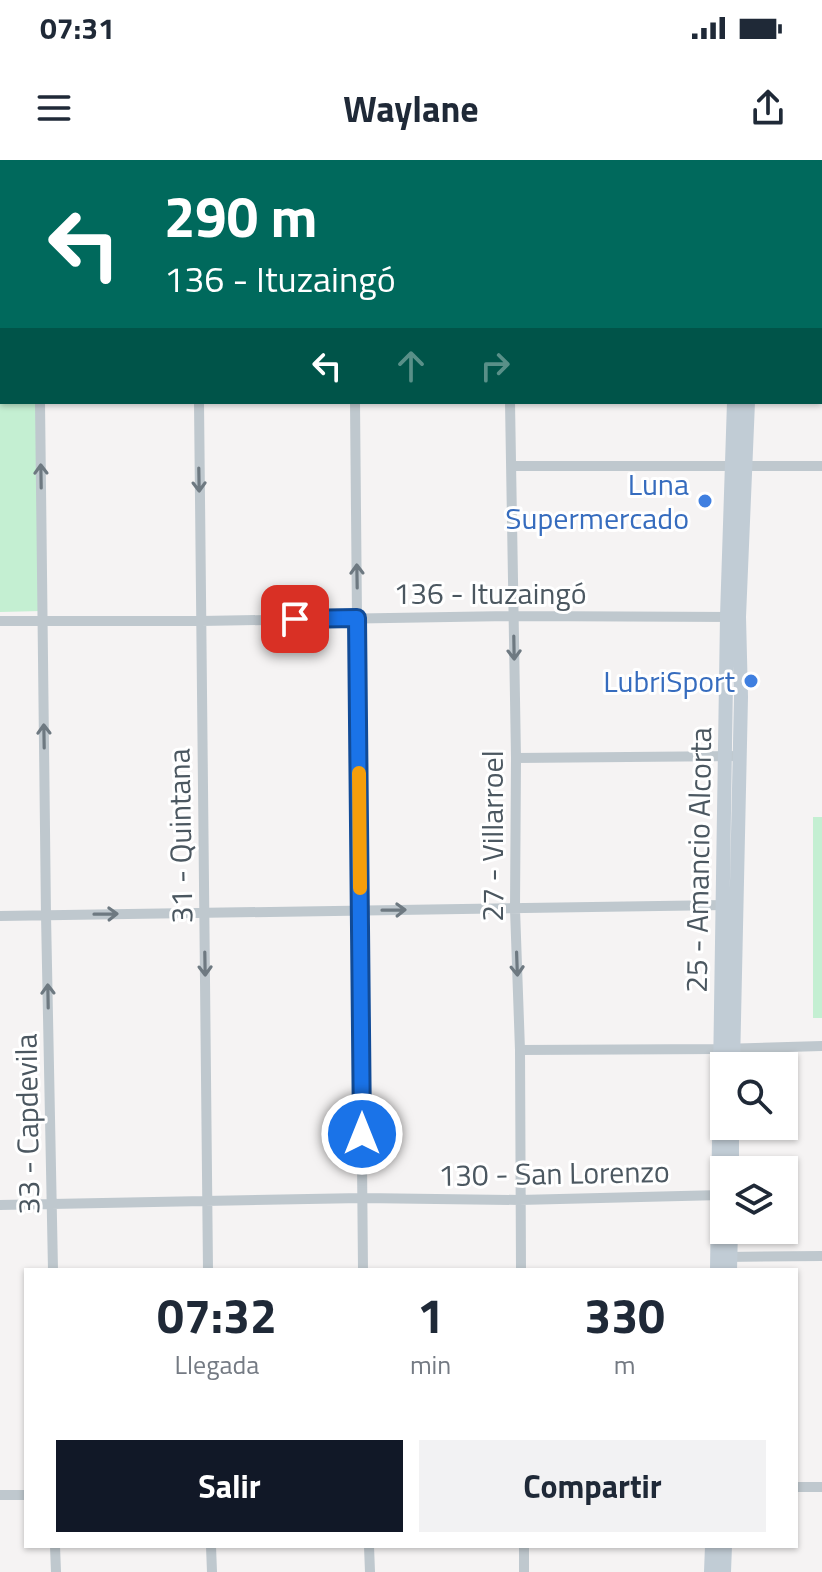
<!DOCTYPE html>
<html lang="es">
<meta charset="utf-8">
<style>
body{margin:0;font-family:"Titillium Web",sans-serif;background:#f2f2f3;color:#1f2937;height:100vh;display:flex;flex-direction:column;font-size:30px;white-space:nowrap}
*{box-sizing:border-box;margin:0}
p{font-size:26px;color:#747a83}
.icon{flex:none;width:44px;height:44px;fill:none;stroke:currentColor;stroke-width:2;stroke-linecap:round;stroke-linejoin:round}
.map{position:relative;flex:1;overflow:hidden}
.drawer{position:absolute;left:24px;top:1108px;width:774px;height:280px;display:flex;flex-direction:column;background:#fff;border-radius:0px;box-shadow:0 2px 6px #0004}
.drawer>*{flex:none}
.guide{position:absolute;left:0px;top:0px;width:822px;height:244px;box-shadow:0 2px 6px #0004;background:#00695c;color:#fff;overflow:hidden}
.controls{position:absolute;left:710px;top:892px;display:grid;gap:16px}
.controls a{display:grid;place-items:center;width:88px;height:88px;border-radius:0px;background:#fff;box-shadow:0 2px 6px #0004;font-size:40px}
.pin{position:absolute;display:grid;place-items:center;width:68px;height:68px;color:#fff;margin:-34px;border-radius:16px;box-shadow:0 4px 12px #0006}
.me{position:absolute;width:88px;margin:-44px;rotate:0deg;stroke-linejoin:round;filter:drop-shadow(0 0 6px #0008)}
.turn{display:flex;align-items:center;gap:28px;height:168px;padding:0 32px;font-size:36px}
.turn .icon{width:104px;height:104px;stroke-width:2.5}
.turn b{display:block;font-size:56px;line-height:68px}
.lanes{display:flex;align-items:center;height:76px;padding:0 32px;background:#0003;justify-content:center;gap:40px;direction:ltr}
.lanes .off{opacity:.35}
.eta{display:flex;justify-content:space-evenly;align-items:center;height:136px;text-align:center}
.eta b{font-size:48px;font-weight:700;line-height:56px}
.primary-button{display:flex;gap:16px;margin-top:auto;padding:16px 32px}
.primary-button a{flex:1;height:92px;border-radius:0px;background:#111827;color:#fff;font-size:32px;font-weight:700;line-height:92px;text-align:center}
.primary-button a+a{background:#f2f2f3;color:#1f2937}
.status{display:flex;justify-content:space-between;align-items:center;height:56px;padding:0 40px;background:#fff;direction:ltr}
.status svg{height:22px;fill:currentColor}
header{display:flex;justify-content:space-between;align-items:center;height:104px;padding:0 32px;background:#fff;font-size:36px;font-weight:700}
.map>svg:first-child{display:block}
</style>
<div class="status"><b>07:31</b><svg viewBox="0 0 49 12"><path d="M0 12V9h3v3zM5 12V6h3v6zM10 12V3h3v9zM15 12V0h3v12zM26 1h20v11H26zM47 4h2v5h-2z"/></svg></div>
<header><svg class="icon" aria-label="menu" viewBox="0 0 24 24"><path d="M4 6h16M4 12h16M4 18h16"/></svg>Waylane<svg class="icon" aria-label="share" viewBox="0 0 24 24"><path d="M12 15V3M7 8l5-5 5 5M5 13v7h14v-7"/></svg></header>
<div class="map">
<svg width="822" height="1412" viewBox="0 0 822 1412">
<rect width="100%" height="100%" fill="#f5f3f3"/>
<path fill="#e6e4e5" d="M 51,0 L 180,0 L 180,2 L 51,2 Z"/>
<path fill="#c4efd2" d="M 0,180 L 2,180 L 2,242 L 36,242 L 41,451 L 0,452 Z
M 813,657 L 822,657 L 822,858 L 813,858 Z"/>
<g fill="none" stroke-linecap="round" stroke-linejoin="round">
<path stroke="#bfc8ce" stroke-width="10" d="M 37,0 L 37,2
M 196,0 L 196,2
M 351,0 L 351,2
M 508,0 L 508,2
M 625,2 L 625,0
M 820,43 L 822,43
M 0,170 L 2,170
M 40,242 L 46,755 L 53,1110
M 199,242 L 208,1110
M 355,242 L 363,1110
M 510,242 L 516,598 L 515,749 L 520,890 L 521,1110
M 511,306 L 822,306
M 0,461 L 201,461 L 513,456 L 734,457
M 516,598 L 740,596
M 0,756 L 726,745
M 520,890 L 721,889 L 822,886
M 0,1045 L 362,1038 L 519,1040 L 722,1035
M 724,1097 L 822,1096
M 796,1327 L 822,1327
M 0,1335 L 26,1335
M 55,1386 L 56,1412
M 211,1386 L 212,1412
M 369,1386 L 370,1412
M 524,1386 L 524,1412"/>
<path stroke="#c1ccd5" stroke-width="14" d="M 740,2 L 740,0
M 754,2 L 754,0
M 733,906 L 741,537 L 739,457 L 748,242
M 732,1010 L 732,966
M 717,1110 L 727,456 L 734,242
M 730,1110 L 731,1070
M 711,1412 L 712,1386
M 724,1412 L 725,1386"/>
</g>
<defs><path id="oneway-shaft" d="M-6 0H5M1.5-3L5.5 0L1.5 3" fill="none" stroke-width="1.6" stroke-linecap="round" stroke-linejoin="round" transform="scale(2)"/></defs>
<g stroke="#6e7981">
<use href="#oneway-shaft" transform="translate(41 316) rotate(-91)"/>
<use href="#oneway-shaft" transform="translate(199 320) rotate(89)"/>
<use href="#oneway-shaft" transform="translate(357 416) rotate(-91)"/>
<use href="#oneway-shaft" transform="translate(514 488) rotate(89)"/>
<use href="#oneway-shaft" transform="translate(44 576) rotate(-91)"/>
<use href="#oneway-shaft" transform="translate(394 750) rotate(-1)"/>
<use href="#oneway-shaft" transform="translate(106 754) rotate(-1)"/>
<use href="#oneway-shaft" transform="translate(205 804) rotate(89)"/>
<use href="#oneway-shaft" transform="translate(517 804) rotate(88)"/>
<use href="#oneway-shaft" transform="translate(48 836) rotate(-91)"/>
</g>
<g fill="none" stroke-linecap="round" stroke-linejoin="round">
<g stroke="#114b97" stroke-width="20">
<path id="route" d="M 295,459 L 357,458 L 362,974"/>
</g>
<use href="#route" stroke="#1a73e8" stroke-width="14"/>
<path stroke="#f59e0b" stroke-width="14" d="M 359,613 L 360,728"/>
</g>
<g fill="#3f7fe0" stroke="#fff" stroke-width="3">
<circle cx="705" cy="341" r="8"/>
<circle cx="751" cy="521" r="8"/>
</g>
<g text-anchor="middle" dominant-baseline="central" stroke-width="6" stroke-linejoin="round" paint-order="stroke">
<g font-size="30" fill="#366cbe" stroke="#fff" text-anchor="end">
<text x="689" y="324">Luna<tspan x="689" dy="34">Supermercado</tspan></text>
<text x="735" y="521">LubriSport</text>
</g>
<g font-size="30" fill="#4b5760" stroke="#fff">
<text x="490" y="433">136 - Ituzaingó</text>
<text transform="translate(180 676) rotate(-91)">31 - Quintana</text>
<text transform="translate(492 676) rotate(-90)">27 - Villarroel</text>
<text transform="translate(698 700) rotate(-89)">25 - Amancio Alcorta</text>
<text transform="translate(27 964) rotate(-91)">33 - Capdevila</text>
<text transform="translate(554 1013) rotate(-1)">130 - San Lorenzo</text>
</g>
</g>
</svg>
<div class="controls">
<a><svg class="icon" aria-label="search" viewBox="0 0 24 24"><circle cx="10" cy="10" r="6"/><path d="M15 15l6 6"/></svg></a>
<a><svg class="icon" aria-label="layers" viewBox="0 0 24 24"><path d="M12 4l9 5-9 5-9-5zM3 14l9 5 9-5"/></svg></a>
</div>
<div class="pin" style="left:295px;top:459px;background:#d93025"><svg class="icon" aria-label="arrive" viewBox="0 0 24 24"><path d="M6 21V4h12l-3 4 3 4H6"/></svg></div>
<svg class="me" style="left:362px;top:974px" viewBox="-20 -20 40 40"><circle r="17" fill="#1a73e8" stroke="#fff" stroke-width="3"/><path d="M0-11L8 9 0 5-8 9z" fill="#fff"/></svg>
<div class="guide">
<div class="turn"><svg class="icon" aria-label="left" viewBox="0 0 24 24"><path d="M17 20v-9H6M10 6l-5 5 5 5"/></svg><div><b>290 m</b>136 - Ituzaingó</div></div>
<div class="lanes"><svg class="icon" aria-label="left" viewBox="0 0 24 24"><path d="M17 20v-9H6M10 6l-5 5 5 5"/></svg><svg class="icon off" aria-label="ahead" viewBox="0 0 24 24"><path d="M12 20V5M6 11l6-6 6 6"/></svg><svg class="icon off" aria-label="right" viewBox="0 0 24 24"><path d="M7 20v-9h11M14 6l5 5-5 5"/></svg></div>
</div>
<section class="drawer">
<div class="eta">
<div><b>07:32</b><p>Llegada</p></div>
<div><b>1</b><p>min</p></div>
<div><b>330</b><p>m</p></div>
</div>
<div class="primary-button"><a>Salir</a><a>Compartir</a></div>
</section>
</div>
